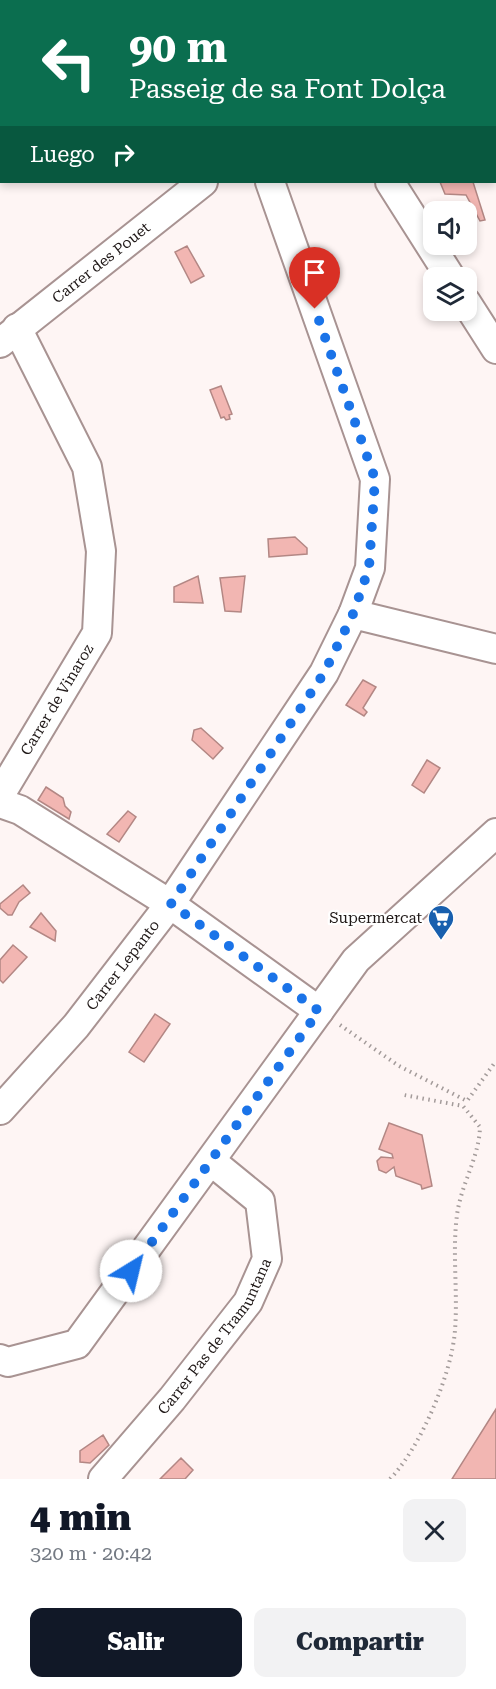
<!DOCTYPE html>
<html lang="es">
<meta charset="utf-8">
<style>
body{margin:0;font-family:"Roboto Serif",serif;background:#f2f2f3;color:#1f2937;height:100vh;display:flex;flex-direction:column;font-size:22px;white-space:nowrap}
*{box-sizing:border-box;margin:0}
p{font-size:20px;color:#747a83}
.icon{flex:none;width:33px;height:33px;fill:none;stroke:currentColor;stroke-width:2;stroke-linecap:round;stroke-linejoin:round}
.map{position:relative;height:1479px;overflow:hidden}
.side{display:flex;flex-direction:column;background:#fff;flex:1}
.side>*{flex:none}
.top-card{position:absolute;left:0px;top:0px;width:496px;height:183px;box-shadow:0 3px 9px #0003;background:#0b6e4f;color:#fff;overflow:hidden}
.fabs{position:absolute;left:423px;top:201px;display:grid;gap:12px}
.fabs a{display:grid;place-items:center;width:54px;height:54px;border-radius:12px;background:#fff;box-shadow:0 3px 9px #0003;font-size:30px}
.pin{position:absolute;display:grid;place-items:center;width:51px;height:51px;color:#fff;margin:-62px -26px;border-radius:50% 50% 50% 0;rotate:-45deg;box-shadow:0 0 6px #0007}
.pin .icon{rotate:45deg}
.me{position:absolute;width:66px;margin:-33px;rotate:36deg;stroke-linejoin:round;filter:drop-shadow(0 0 4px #0008)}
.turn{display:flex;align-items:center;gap:21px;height:126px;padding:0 30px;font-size:27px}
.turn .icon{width:78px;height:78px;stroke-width:2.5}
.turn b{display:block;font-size:42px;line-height:51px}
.then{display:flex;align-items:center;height:57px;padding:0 30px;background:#0003;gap:12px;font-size:22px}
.round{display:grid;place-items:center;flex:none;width:63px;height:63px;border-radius:12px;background:#f2f2f3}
.summary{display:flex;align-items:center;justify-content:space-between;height:102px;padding:0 30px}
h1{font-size:36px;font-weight:800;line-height:45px;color:#111827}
.cta{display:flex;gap:12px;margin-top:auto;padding:12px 30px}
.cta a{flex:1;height:69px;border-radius:12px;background:#111827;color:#fff;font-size:24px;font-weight:800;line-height:69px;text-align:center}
.cta a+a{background:#f2f2f3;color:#1f2937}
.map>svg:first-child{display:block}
</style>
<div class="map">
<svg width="496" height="1479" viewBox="0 0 496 1479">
<rect width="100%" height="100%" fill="#fef5f4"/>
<path fill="#f2b6b2" stroke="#b38784" stroke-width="1.5" d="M 440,182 L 473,182 L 485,220 L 480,221 L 466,195 L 445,194 Z
M 187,246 L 204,276 L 191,283 L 175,252 Z
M 221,386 L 232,414 L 229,415 L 230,419 L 226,420 L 224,417 L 221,418 L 210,390 Z
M 295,537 L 307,548 L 307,554 L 269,557 L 268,539 Z
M 198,576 L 203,603 L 174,602 L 174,587 Z
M 245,576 L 241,612 L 225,611 L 220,578 Z
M 363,680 L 376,687 L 363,708 L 367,712 L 364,716 L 346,705 Z
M 201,728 L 223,748 L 213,759 L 192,740 L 194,730 Z
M 427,760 L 440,768 L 424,793 L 412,785 Z
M 46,787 L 63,798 L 65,806 L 71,812 L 69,819 L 38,800 Z
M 128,811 L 136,817 L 119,842 L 107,834 Z
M 23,885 L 30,893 L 19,902 L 12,915 L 8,915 L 0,908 L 0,904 Z
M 41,913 L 56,931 L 55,941 L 30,927 Z
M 13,945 L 27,957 L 3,983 L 0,980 L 0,960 Z
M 155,1014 L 170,1024 L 144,1062 L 129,1052 Z
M 389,1123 L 422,1135 L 432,1186 L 422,1189 L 421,1185 L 396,1176 L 394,1167 L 386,1173 L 379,1170 L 377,1161 L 381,1157 L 393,1158 L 392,1154 L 379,1149 Z
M 496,1409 L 496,1479 L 452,1479 Z
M 103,1435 L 109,1445 L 90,1463 L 80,1462 L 80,1451 Z
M 181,1458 L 193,1470 L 185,1479 L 160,1479 Z"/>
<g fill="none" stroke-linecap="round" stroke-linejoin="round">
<g stroke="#a89392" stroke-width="18">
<path id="service" d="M 495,9 L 496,9"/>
</g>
<g stroke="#a89392" stroke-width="32">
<g id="minor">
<path d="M 495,39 L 496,39"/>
<path d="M 390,182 L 451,278"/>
<path d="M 466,302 L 496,349"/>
<path id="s1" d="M 0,343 L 203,182"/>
<path d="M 353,614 L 496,649"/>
<path id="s2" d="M 0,795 L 97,633 L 101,551 L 87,467 L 17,328"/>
<path d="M 0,803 L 20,810 L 170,904 L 319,1011"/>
<path id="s3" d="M 0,1110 L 76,1026 L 170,904 L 324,673 L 353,614 L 370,568 L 375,479 L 270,182"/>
<path d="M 0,1359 L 8,1362 L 77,1344 L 356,960 L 496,833"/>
<path id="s4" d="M 103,1479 L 172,1399 L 248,1302 L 267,1259 L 260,1201 L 211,1161"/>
</g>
</g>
<path stroke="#a39b9a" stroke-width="4" stroke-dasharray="1.5 4.5" stroke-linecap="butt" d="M 340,1025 L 399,1066 L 467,1101 L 496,1061
M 390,1479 C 420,1448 452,1374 455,1330 C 458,1292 452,1252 457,1215 C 461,1184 479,1158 480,1127 L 463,1106 L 404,1095"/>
<use href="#service" stroke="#fff" stroke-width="15"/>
<use href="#minor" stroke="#fff" stroke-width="28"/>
</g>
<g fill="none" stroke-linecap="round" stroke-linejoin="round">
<path stroke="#1a73e8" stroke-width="10" stroke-dasharray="0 18" d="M 131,1271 L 319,1011 L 171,904 L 324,673 L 353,614 L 369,568 L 375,479 L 315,309"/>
</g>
<defs>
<g id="supermarket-pin" transform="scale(1.35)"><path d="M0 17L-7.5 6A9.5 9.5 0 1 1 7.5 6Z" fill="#185fae" stroke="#fff"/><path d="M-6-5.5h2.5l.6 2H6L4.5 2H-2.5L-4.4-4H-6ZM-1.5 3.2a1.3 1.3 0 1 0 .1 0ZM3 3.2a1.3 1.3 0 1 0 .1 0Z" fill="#fff"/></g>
</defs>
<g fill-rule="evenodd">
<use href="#supermarket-pin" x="441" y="918"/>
</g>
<g text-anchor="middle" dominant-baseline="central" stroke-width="4.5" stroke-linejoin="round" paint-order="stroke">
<g font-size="15" fill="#1f1817" stroke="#fff">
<text stroke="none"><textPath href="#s1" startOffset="129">Carrer des Pouet</textPath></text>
<text stroke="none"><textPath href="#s2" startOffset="111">Carrer de Vinaroz</textPath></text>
<text stroke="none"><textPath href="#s3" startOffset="190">Carrer Lepanto</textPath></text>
<text stroke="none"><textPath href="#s4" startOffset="182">Carrer Pas de Tramuntana</textPath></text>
</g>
<g font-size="15" fill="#1f1817" stroke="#fff" text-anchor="end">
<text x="422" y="918">Supermercat</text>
</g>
</g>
</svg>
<div class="fabs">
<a><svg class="icon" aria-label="sound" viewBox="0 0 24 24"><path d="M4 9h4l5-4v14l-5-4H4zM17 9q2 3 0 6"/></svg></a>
<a><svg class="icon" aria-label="layers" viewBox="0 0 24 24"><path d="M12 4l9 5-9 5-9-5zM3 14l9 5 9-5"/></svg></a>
</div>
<div class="pin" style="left:315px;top:309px;background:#d93025"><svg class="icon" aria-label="arrive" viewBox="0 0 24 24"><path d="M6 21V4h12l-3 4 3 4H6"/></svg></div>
<svg class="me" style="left:131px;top:1271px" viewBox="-20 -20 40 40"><circle r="19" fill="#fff"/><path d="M0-13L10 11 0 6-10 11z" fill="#1a73e8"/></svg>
<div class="top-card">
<div class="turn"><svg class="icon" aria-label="left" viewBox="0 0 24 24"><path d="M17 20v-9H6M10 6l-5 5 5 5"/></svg><div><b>90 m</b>Passeig de sa Font Dolça</div></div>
<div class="then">Luego<svg class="icon" aria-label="right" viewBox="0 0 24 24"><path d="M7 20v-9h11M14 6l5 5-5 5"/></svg></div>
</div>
</div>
<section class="side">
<div class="summary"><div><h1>4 min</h1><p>320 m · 20:42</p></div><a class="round"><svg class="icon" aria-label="close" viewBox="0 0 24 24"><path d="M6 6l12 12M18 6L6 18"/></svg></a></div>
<div class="cta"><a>Salir</a><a>Compartir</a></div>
</section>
